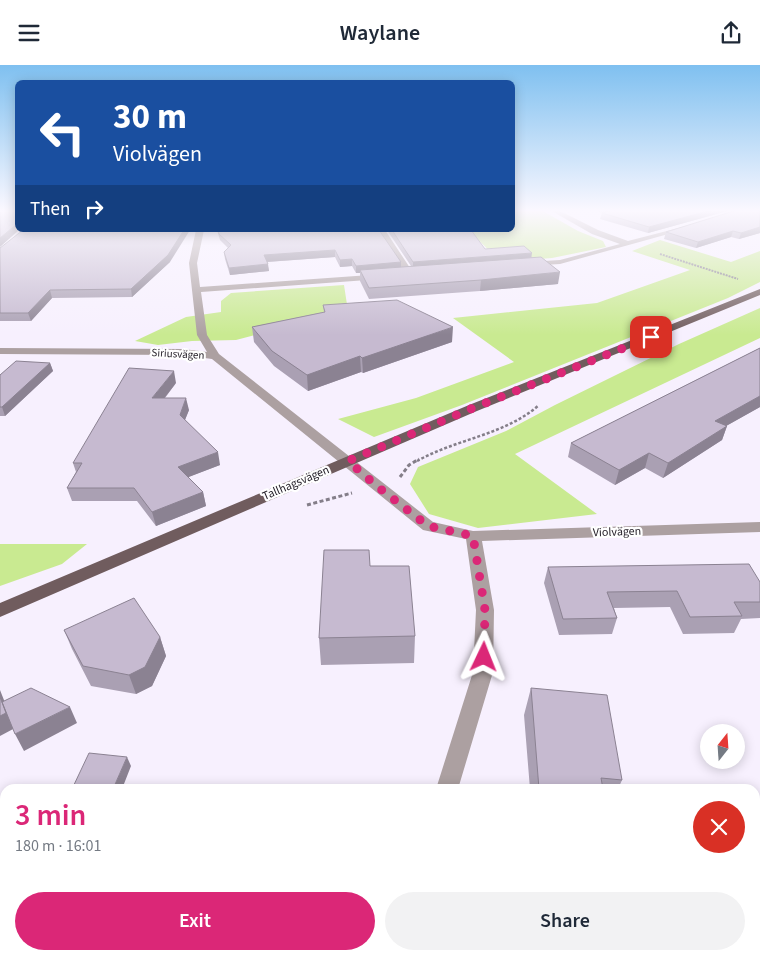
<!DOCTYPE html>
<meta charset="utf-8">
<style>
body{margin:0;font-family:"Source Sans 3",sans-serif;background:#f2f2f3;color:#1f2937;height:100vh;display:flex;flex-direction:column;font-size:19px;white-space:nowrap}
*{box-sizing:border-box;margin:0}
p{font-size:16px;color:#747a83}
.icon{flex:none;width:28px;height:28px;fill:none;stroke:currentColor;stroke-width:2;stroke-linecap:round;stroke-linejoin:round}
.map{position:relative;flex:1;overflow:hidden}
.side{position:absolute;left:0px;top:719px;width:760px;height:176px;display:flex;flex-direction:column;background:#fff;border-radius:15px 15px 0 0;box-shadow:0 2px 12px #0003}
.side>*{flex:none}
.banner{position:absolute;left:15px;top:15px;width:500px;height:152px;border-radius:8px;box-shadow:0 2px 12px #0003;background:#1a4fa0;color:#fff;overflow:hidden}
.needle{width:32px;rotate:17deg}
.controls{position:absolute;left:700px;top:659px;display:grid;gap:10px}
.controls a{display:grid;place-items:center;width:45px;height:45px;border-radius:50%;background:#fff;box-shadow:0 2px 12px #0003;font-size:25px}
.pin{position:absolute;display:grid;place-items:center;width:42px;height:42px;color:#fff;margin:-21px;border-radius:10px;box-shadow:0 2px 8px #0006}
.me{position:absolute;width:55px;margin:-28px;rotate:2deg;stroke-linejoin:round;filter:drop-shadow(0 0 4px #0008)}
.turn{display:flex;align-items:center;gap:18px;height:105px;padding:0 15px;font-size:22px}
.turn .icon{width:65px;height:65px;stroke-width:2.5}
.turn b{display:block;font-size:35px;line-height:42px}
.then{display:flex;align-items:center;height:48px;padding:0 15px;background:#0003;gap:10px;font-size:19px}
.round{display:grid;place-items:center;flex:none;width:52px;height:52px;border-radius:26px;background:#f2f2f3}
.headline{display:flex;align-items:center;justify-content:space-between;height:85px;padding:0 15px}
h1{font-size:30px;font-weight:600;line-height:38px;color:#db2777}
.cta{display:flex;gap:10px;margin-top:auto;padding:10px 15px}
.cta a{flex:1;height:58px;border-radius:30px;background:#db2777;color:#fff;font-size:20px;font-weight:600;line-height:58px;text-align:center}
.cta a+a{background:#f2f2f3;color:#1f2937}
header{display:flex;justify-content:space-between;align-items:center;height:65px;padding:0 15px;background:#fff;font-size:22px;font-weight:600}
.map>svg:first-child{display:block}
</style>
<header><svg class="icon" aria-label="menu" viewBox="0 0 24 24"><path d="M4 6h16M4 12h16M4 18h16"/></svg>Waylane<svg class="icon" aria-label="share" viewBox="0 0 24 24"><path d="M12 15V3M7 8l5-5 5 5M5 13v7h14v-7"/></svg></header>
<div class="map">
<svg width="760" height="894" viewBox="0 0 760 894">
<rect width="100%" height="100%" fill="#f7f0fe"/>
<path fill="#c9ea91" d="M 513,145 L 541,145 L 578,166 L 603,176 L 606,182 L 552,193 L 501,197 L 468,165 L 512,165 Z
M 660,175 L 731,197 L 760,186 L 760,217 L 728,233 L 462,340 L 374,372 L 338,354 L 416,333 L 514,297 L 453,253 L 597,238 L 690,205 L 632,186 Z
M 344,220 L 348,246 L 236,275 L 192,276 L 158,280 L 135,276 L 186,252 L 221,247 L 221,236 L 231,228 Z
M 760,243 L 760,273 L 515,389 L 597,449 L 478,463 L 429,449 L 410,419 L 418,402 L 506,366 L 555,340 L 679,279 Z
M 0,479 L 87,479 L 62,499 L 0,521 Z"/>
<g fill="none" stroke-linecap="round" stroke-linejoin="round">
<path stroke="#847e89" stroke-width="2" stroke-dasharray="2 1" stroke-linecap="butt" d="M 660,189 L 738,214"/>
<path stroke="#847e89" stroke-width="2.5" stroke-dasharray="3 2" stroke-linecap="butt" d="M 417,396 C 456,374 505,370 539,340"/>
<path stroke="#847e89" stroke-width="3" stroke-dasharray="4 2.5" stroke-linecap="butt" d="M 400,412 L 409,400 L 419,394
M 307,440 L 352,428"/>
<path fill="#aca0a1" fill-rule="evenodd" d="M 550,145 L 558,145 L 598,165 L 628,176 L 686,161 L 690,163 L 560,199 L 525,201 L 524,199 L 528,197 L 560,195 L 620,179 L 592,169 Z
M 196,165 L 204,165 L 197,198 L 200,222 L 384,209 L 385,211 L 381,214 L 201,227 L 207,270 L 219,289 L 433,457 L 473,466 L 760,457 L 760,467 L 482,476 L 494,545 L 493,607 L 458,724 L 436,724 L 473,607 L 476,545 L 466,474 L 423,465 L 212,294 L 183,290 L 0,289 L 0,283 L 183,284 L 207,287 L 197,270 L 189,198 Z
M 377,165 L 385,165 L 414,209 L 413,211 L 407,211 Z
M 446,890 L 474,890 L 474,894 L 446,894 Z"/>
<path fill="#705c5e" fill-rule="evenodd" d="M 760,224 L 760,230 L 477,346 L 0,552 L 0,538 L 469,340 Z"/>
</g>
<path fill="#aaa0b3" d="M 594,145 L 731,145 L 648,168 L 600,154 L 602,148 L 603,148 Z
M 760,145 L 760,168 L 739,174 L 731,172 L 696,183 L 664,174 L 666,167 Z
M 217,165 L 379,165 L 401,202 L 411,201 L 387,165 L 471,165 L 485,184 L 532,192 L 558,219 L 480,226 L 369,234 L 360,216 L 360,208 L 356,208 L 352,201 L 340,202 L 335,192 L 267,197 L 269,206 L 230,210 L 225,194 L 224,187 L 228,183 L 220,175 Z
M 0,183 L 170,197 L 132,232 L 52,233 L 31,256 L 0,256 Z
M 323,240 L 452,277 L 363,308 L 361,307 L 308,326 L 274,301 L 254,277 L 252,262 L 324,247 Z
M 760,283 L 760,342 L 726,361 L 727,361 L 722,375 L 663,413 L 645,403 L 615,420 L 568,392 L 571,378 Z
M 50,298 L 53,306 L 5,351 L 0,351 L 0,310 Z
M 176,318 L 165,333 L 189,345 L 185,355 L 220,400 L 188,412 L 203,427 L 206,441 L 156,461 L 137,436 L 72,436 L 67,423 L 76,407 L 73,398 Z
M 370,501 L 415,571 L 414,598 L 321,600 L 319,573 Z
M 548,502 L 760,517 L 760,553 L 741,554 L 734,568 L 683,569 L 670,542 L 614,543 L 617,553 L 612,569 L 559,570 L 544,518 Z
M 64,565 L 160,572 L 166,591 L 152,621 L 136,629 L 91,621 L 72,584 Z
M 531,623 L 622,715 L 618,724 L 530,724 L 524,650 Z
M 38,890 L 198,890 L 197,894 L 36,894 Z
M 311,890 L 382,890 L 382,894 L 312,894 Z"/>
<path fill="#8b8292" d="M 712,145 L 731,145 L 648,168 L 649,162 Z
M 18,158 L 18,165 L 19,165 L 0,182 L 0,173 Z
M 760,162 L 760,168 L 739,174 L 741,168 Z
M 184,165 L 190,165 L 170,197 L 132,232 L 131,224 Z
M 733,166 L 731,172 L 696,183 L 698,177 Z
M 335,185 L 335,192 L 265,197 L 264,190 Z
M 532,188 L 531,195 L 413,204 L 413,197 Z
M 352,194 L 352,201 L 340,202 L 340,195 Z
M 401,197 L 401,204 L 360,205 L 360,208 L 356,208 L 356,201 Z
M 268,199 L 269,206 L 230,210 L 229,203 Z
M 560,207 L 558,219 L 480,226 L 481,215 Z
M 50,225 L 52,233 L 31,256 L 28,248 Z
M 453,262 L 452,277 L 363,308 L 362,293 Z
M 360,291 L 361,307 L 308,326 L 307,310 Z
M 50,298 L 53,306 L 5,351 L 2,342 Z
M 174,306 L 176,318 L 155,345 L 152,333 Z
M 760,331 L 760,342 L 710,370 L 715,356 Z
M 186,333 L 189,345 L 182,362 L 180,350 Z
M 727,361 L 722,375 L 663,413 L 668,398 Z
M 218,387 L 220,400 L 181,415 L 178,402 Z
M 649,388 L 645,403 L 615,420 L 619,405 Z
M 203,427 L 206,441 L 156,461 L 152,447 Z
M 160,572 L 166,591 L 152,621 L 136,629 L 129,610 Z
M 0,625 L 15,663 L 0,671 Z
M 70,642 L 77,658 L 24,686 L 15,669 Z
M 127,692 L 131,701 L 122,724 L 113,724 Z
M 115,890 L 117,890 L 120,894 L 114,894 Z
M 190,890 L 198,890 L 197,894 L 192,894 Z"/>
<path fill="#c6bad0" stroke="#8b8292" d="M 0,145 L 18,145 L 18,158 L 0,173 Z
M 614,145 L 712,145 L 649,162 L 602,148 Z
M 737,145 L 760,145 L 760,162 L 741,168 L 733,166 L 698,177 L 666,167 Z
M 23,165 L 184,165 L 168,190 L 131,224 L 50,225 L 28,248 L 0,248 L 0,183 Z
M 218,165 L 379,165 L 401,197 L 356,201 L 352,194 L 340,195 L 335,185 L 264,190 L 268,199 L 229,203 L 224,187 L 231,180 L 219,169 Z
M 392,165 L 471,165 L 485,184 L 524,181 L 532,188 L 413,197 Z
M 541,192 L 560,207 L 481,215 L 369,223 L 360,205 Z
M 397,235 L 453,262 L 362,293 L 360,291 L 307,310 L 272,286 L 252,262 L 325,247 L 323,240 Z
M 760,283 L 760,331 L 715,356 L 727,361 L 668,398 L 649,388 L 619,405 L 571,378 Z
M 16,296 L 50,298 L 2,342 L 0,342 L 0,310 Z
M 129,303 L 174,306 L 152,333 L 186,333 L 180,350 L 218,387 L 178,402 L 203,427 L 152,447 L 134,423 L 67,423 L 82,398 L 73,398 Z
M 324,485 L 369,485 L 370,501 L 409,501 L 415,571 L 319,573 Z
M 749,499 L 760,517 L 760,537 L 734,537 L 742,551 L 690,552 L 677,526 L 607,527 L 617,553 L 563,554 L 548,502 Z
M 134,533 L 160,572 L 145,602 L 129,610 L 83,601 L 64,565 Z
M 31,623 L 70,642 L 15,669 L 2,637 Z
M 531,623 L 607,630 L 622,715 L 601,713 L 603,724 L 539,724 Z
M 0,632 L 6,648 L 0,651 Z
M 89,688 L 127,692 L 113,724 L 72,724 Z
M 38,890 L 115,890 L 114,894 L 36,894 Z"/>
<linearGradient id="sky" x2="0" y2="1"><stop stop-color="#7fc0f0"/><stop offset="0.54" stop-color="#fbf8ff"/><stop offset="1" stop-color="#fbf8ff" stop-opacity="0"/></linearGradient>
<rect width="760" height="270" fill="url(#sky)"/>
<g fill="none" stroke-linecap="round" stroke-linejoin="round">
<path stroke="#db2777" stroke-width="9" stroke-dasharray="0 16.2" d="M 484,592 L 485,545 L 473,471 L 428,461 L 378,422 L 348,396 L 473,343 L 651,272"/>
</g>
<g text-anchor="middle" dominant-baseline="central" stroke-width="4.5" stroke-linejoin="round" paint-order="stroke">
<g font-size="11" fill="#252029" stroke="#fff">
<text transform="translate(178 289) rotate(3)">Siriusvägen</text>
</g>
<g font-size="12" fill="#252029" stroke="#fff">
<text transform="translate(296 418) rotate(-23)">Tallhagsvägen</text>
<text transform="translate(617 467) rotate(-2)">Violvägen</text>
</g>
</g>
</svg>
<div class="controls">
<a><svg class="needle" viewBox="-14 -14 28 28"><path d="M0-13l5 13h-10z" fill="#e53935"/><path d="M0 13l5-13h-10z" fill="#747a83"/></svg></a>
</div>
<div class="pin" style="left:651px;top:272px;background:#d93025"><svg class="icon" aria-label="arrive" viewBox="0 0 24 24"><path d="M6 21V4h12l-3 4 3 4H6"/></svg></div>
<svg class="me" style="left:484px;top:592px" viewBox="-20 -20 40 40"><path d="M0-17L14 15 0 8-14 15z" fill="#db2777" stroke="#fff" stroke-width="4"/></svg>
<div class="banner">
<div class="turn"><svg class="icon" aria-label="left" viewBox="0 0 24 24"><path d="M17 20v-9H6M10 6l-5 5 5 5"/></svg><div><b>30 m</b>Violvägen</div></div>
<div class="then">Then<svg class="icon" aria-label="right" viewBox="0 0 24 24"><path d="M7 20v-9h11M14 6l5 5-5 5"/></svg></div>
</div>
<section class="side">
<div class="headline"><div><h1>3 min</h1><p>180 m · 16:01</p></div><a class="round" style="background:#d93025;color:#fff"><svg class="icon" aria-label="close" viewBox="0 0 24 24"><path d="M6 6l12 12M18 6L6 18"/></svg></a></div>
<div class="cta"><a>Exit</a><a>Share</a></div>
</section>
</div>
